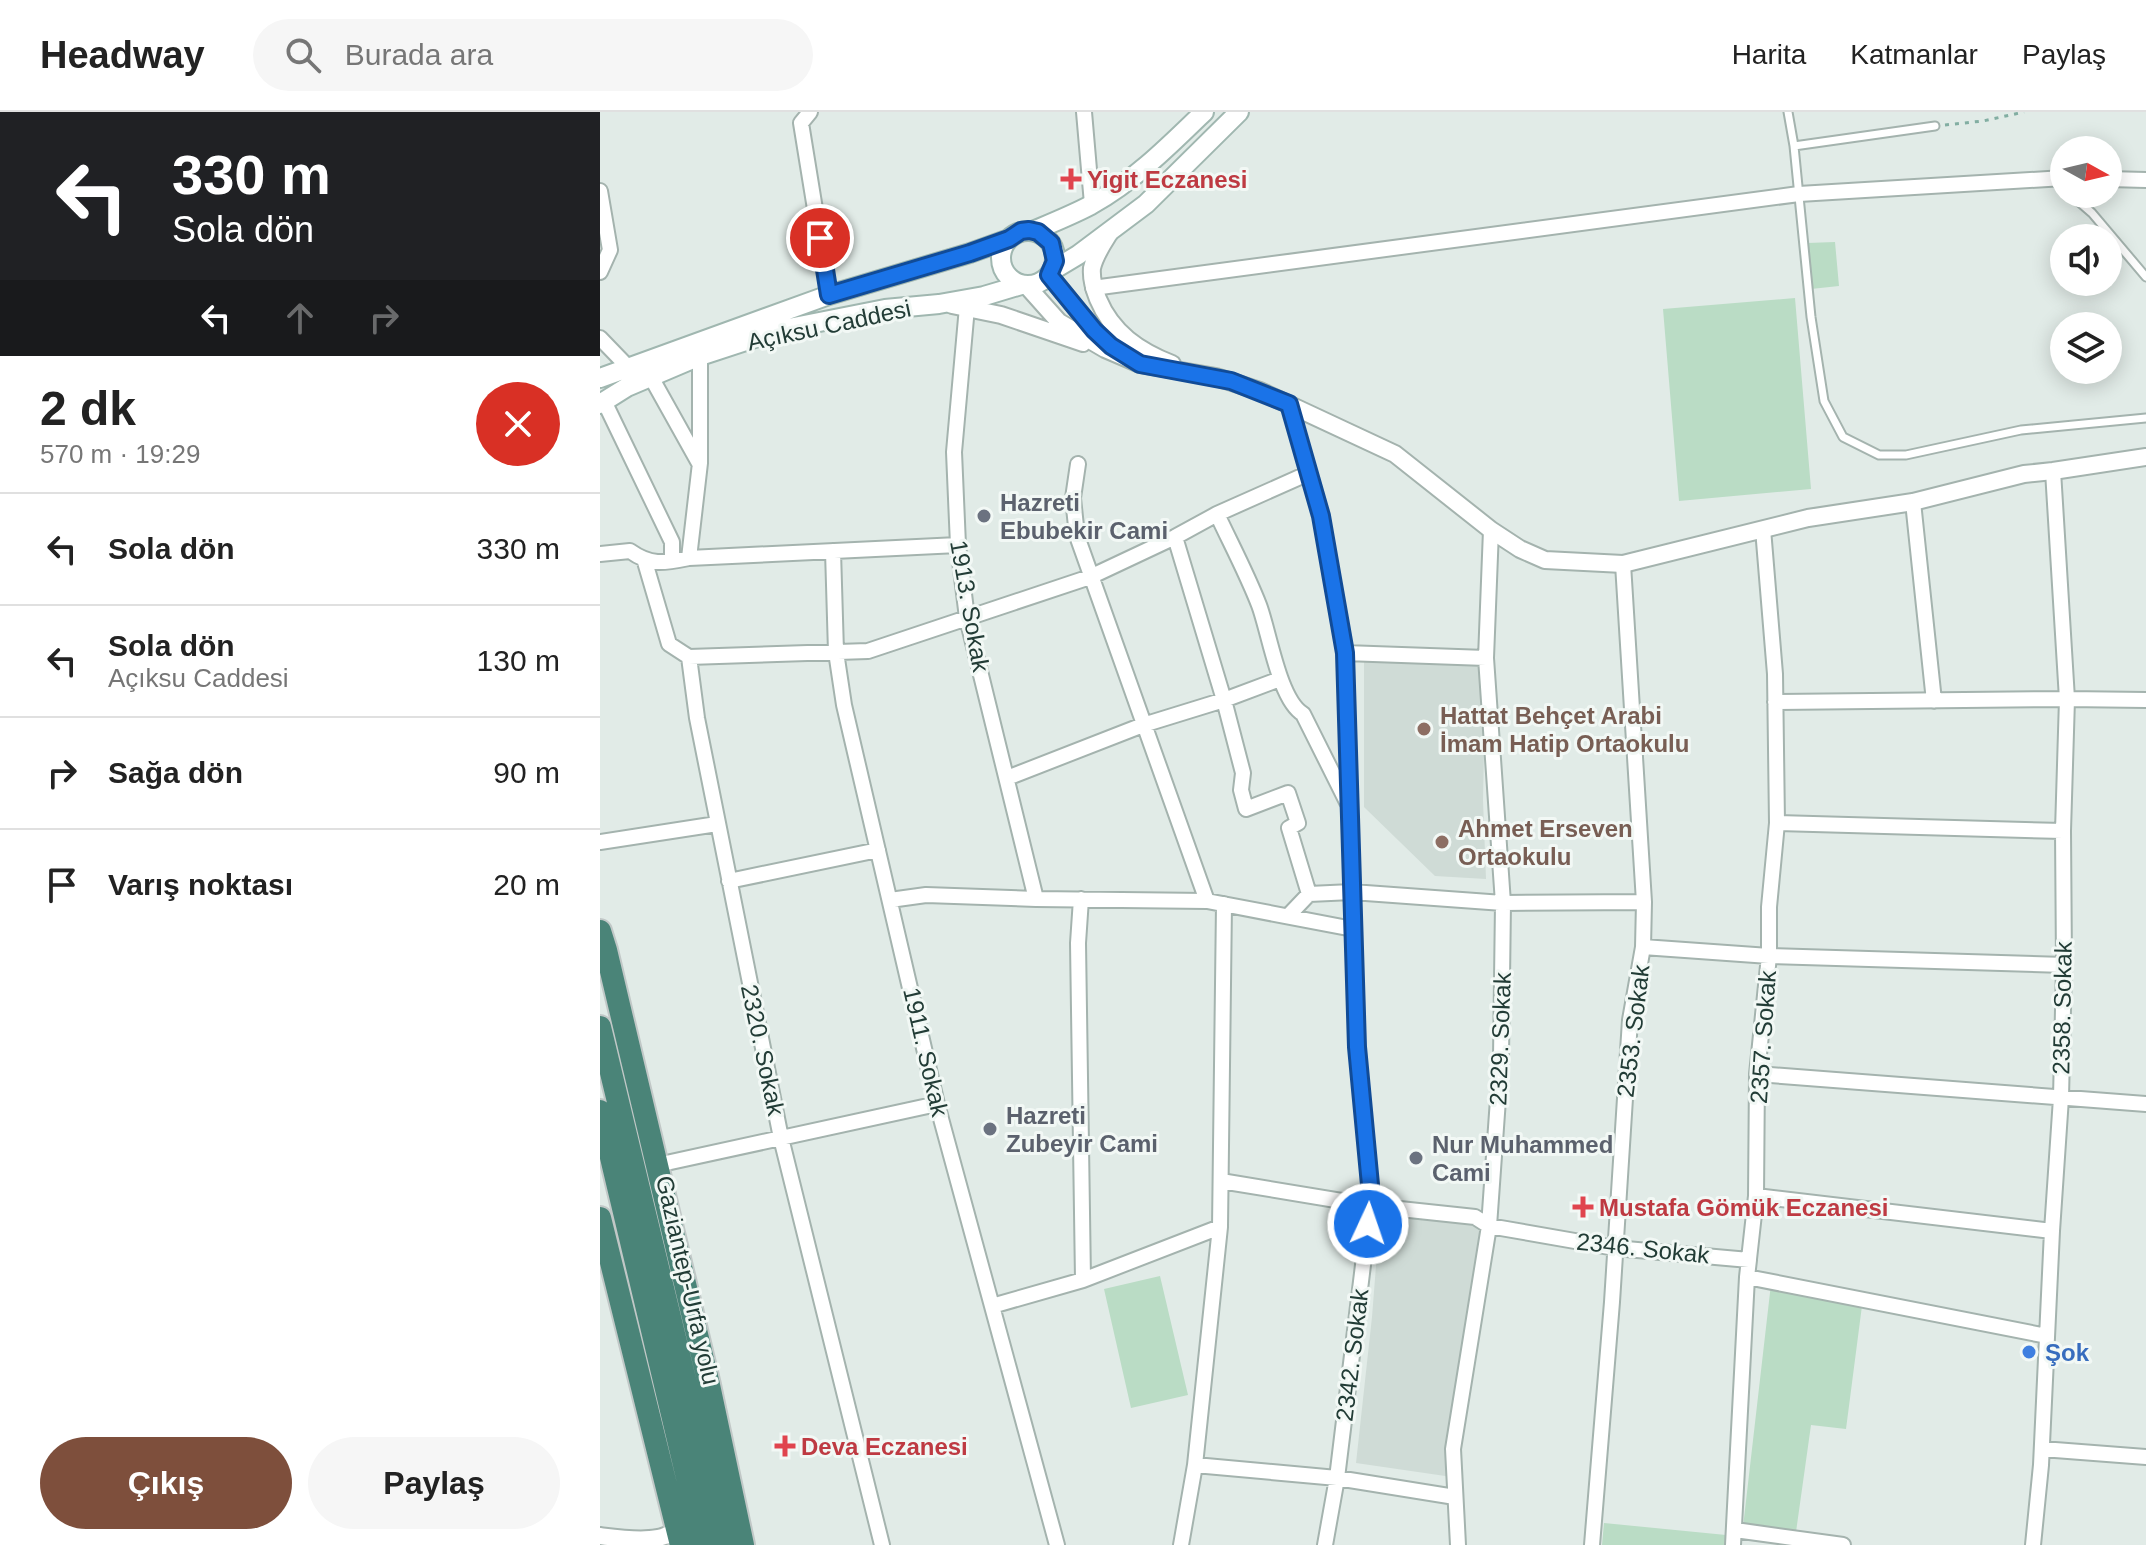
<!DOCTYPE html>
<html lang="tr">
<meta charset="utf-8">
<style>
body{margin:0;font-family:Arial,sans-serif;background:#f6f6f6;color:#222;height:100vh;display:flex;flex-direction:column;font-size:30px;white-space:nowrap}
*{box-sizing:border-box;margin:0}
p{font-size:26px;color:#767676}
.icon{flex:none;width:44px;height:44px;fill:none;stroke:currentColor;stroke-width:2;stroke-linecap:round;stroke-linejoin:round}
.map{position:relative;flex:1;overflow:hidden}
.details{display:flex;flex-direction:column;background:#fff;width:600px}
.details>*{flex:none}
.guide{background:#202124;color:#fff;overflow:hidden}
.needle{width:52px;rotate:98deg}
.fabs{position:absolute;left:1450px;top:24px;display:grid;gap:16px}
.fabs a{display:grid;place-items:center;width:72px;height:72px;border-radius:50%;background:#fff;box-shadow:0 4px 20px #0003;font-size:40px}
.pin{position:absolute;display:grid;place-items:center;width:68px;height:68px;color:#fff;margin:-34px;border:4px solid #fff;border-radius:50%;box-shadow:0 2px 8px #0007}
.me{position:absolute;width:88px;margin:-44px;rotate:3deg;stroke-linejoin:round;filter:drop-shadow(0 0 6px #0008)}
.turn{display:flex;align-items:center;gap:28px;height:168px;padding:0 40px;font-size:36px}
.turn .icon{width:104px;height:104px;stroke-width:2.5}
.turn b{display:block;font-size:56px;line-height:68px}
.lanes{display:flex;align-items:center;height:76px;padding:0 40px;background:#0003;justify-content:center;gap:40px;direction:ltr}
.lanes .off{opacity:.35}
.round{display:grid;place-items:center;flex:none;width:84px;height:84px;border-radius:42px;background:#f6f6f6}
.overview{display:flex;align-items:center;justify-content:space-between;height:136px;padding:0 40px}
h1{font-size:48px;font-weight:800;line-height:60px}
.button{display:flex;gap:16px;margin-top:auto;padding:16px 40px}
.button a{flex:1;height:92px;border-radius:48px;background:#7e4f3c;color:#fff;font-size:32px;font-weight:800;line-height:92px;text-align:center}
.button a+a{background:#f6f6f6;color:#222}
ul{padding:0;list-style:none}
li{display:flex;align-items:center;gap:24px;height:112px;padding:0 40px;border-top:2px solid #e0e0e0}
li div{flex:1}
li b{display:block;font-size:30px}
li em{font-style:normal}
header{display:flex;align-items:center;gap:48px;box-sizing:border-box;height:112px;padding:0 40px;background:#fff;border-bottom:2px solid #e0e0e0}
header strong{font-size:38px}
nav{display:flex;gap:44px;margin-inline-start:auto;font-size:28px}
.search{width:560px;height:72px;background:#f6f6f6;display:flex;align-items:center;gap:20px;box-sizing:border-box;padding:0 28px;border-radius:44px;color:#767676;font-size:30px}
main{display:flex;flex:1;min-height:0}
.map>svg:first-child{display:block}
</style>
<header>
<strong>Headway</strong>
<div class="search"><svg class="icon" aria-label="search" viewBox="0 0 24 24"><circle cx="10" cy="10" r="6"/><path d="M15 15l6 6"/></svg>Burada ara</div>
<nav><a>Harita</a><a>Katmanlar</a><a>Paylaş</a></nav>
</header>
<main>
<section class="details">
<div class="guide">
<div class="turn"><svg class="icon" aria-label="left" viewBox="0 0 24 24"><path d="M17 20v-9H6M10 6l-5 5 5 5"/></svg><div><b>330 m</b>Sola dön</div></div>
<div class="lanes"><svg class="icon" aria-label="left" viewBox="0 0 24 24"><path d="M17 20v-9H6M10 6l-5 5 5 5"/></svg><svg class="icon off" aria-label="ahead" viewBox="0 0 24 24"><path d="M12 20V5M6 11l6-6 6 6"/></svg><svg class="icon off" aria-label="right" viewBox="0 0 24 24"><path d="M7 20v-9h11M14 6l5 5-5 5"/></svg></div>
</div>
<div class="overview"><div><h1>2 dk</h1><p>570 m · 19:29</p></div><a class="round" style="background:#d93025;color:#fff"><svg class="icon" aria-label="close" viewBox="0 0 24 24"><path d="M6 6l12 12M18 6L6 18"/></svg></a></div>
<ul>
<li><svg class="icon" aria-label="left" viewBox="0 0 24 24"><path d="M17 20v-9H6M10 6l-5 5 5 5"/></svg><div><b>Sola dön</b></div><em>330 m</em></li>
<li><svg class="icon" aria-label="left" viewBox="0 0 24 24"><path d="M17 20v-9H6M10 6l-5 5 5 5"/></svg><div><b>Sola dön</b><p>Açıksu Caddesi</p></div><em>130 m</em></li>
<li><svg class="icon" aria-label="right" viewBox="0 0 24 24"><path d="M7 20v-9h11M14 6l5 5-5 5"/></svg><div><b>Sağa dön</b></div><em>90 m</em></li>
<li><svg class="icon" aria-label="arrive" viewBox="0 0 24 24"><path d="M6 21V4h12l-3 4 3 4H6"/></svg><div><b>Varış noktası</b></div><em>20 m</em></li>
</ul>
<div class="button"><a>Çıkış</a><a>Paylaş</a></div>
</section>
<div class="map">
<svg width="1546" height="1433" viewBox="0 0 1546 1433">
<rect width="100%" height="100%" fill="#e1ebe7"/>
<path fill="#cfdbd6" d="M 764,543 L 886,546 L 883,688 L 886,767 L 835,764 L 764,695 Z
M 780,1103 L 881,1111 L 859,1366 L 756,1351 L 772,1205 Z"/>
<path fill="#badcc5" d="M 1235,130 L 1239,174 L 1211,177 L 1207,131 Z
M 1195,186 L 1211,377 L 1079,389 L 1063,197 Z
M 560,1164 L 588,1283 L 531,1296 L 504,1177 Z
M 1171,1172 L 1263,1186 L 1246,1317 L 1211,1313 L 1196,1420 L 1143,1415 Z
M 1004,1411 L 1126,1423 L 1125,1433 L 1002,1433 Z"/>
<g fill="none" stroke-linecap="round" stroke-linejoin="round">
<g stroke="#a4b3ae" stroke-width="11">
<path id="service" d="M 1188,0 L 1194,34 L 1211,205 L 1224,289 L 1243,325 L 1279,343 L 1306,343 L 1421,318 L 1546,306
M 1194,34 L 1335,14
M 1453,68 L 1464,77
M 1470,82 L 1492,101 L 1546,165"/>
</g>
<g stroke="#a4b3ae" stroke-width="18">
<path id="minor" d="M 210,0 L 201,11 L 229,183
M 484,0 L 492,92
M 1508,67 L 1546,68
M 0,79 L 10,138 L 0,160
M 493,176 L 1199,82 L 1464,66
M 367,195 L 354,340 L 358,433 L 367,506 L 436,787
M 0,226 L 28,255
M 51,265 L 99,351
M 4,289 L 72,430 L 72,449
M 689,292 L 721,404 L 745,541 L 757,935 L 772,1094 L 768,1112 L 737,1366 L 725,1433
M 478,352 L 473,386 L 477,424 L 607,789
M 1313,390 L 1334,589
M 617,402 L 709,361
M 575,425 L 624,588 L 643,661 L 641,678 L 646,697 L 688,681 L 698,711 L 689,716 L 709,782 L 689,803
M 233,439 L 236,540 L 244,593 L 337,992 L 457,1433
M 0,442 L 30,439 C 51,454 64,451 89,446 L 358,433
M 89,446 L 100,351 L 100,244
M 45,450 L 69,532 L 89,545 L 97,606 L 181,1026 L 282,1433
M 745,541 L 886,546
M 89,545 L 268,539 L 490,465 L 575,425 L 617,402 C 631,432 647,462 659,493 C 669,519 679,588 703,602 L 747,690
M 1175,590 L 1467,587 L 1546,588
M 407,666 L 543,613 L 624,588 L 680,567
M 1177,711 L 1463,719
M 0,730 L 117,712
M 129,769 L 278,738
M 709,782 L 752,780 L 903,791 L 1044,790
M 481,787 L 478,831 L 483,1168
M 290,788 L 326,783 L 436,787 L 607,789 L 753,817
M 1043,835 L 1169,844 L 1464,853
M 1157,962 L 1546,992
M 57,1053 L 337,992
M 621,1069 L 772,1094 L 875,1105 L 889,1114 L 1015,1136 L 1149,1148 L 1147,1165 L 1447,1224
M 1156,1084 L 1452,1119
M 392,1194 L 483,1168 L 620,1115
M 1442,1337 L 1546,1345
M 595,1353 L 737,1366 L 855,1385
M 1135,1418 L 1243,1433
M 581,1433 L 595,1353 L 620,1115 L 624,792
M 858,1433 L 853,1337 L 889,1114 L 901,945 L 903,791 L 886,546 L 891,418
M 992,1433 L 1012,1190 L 1030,908 L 1043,835 L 1044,790 L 1023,452
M 1133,1433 L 1147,1165 L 1156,1084 L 1157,962 L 1169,844 L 1169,795 L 1177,711 L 1175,562 L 1163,417
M 1433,1433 L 1441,1353 L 1452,1119 L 1461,986 L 1464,853 L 1463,719 L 1467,587 L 1453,359"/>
</g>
<g stroke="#a4b3ae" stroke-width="20">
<path id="tertiary" d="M 509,122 C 502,133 495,143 492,156 C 491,167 494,177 498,187 C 512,221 539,239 572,252
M 449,163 L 494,218 L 508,232
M 426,173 L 459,210 L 505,237 L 540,252 L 616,265 L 660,279 L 795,342 L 891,418 L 920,437 L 945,448 L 1023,452 L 1208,406 L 1313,390 L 1424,362 L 1453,359 L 1546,345
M 352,193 L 401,203 L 483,231
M 0,1424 C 24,1427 66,1433 77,1415"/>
</g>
<g stroke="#a0b7b0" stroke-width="22">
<path id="secondary" d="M401 146a27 27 0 1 1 54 0a27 27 0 1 1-54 0Z
M 433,119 C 452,111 472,103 491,93 C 534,69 569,34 604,0
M 453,158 L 478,143 L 546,92 L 639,0
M 0,266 L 229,183 L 370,141 L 409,127
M 0,292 L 27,275 L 100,244 L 179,218 L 285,197 L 339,192 L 384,184 L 421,173"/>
</g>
<g stroke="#c1c8c7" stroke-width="26">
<path id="trunk" d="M 0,819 L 6,838 L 109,1273 L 143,1433
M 0,915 L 125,1433
M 0,999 L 103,1433
M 0,1106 L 81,1433"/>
</g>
<path stroke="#82aea2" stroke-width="3" stroke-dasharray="4 6" stroke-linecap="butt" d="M 1345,13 L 1383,9 L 1424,0"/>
<use href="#service" stroke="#fff" stroke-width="7"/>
<use href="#minor" stroke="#fff" stroke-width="14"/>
<use href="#tertiary" stroke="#fff" stroke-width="16"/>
<use href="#secondary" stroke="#fff" stroke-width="18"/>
<use href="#trunk" stroke="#4a8478" stroke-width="22"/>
</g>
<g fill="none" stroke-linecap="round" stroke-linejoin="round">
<g stroke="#114b97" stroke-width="20">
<path id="route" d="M 220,126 L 229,183 L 370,141 L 409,127 L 421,119 L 429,118 L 438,120 L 451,131 L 455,149 L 449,163 L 494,218 L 511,234 L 540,252 L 631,269 L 689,292 L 721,404 L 745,541 L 757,935 L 772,1094 L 768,1112"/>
</g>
<use href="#route" stroke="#1a73e8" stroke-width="14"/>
</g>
<g fill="#e0444e" stroke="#f2f8f5" stroke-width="3">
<path d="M467 55h8v8h8v8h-8v8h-8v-8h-8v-8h8z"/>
<path d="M979 1083h8v8h8v8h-8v8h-8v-8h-8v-8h8z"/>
<path d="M181 1322h8v8h8v8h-8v8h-8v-8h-8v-8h8z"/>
</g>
<g fill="#6b7280" stroke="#f2f8f5" stroke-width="3">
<circle cx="384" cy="404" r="8"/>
<circle cx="390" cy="1017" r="8"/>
<circle cx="816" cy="1046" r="8"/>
</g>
<g fill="#8d6e63" stroke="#f2f8f5" stroke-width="3">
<circle cx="824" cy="617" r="8"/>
<circle cx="842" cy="730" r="8"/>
</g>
<circle fill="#3f7fe0" stroke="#f2f8f5" stroke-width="3" cx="1429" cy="1240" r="8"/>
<g text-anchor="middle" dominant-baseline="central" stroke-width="6" stroke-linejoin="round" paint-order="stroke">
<g font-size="24" font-weight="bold" fill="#be3a42" stroke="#f2f8f5" text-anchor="start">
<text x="487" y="67">Yigit Eczanesi</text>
<text x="999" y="1095">Mustafa Gömük Eczanesi</text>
<text x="201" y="1334">Deva Eczanesi</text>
</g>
<g font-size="24" fill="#223c36" stroke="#f2f8f5">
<text transform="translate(229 213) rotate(-12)">Açıksu Caddesi</text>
<text transform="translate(370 494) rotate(80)">1913. Sokak</text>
<text transform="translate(1462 896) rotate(-89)">2358. Sokak</text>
<text transform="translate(1033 919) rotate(-83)">2353. Sokak</text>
<text transform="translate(1163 925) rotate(-86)">2357. Sokak</text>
<text transform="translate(900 927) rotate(-88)">2329. Sokak</text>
<text transform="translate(163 938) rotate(78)">2320. Sokak</text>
<text transform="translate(326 940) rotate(77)">1911. Sokak</text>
<text transform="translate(1043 1136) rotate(6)">2346. Sokak</text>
<text transform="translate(88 1168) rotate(77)">Gaziantep-Urfa yolu</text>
<text transform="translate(752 1243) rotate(-83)">2342. Sokak</text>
</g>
<g font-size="24" font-weight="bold" fill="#5b616d" stroke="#f2f8f5" text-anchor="start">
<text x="400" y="390">Hazreti<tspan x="400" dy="28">Ebubekir Cami</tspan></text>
<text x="406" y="1003">Hazreti<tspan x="406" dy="28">Zubeyir Cami</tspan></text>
<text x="832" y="1032">Nur Muhammed<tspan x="832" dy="28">Cami</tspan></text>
</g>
<g font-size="24" font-weight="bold" fill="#785e54" stroke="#f2f8f5" text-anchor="start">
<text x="840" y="603">Hattat Behçet Arabi<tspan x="840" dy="28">İmam Hatip Ortaokulu</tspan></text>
<text x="858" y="716">Ahmet Erseven<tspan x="858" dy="28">Ortaokulu</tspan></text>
</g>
<g font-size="24" font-weight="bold" fill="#366cbe" stroke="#f2f8f5" text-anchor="start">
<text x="1445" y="1240">Şok</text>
</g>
</g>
</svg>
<div class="fabs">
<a><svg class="needle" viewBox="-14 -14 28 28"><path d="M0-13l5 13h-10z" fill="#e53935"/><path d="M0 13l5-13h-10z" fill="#767676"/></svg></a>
<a><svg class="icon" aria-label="sound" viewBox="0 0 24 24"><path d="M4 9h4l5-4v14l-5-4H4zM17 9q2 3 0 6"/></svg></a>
<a><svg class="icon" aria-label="layers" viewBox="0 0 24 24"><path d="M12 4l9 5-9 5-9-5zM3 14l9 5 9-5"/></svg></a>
</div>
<div class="pin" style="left:220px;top:126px;background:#d93025"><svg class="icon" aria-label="arrive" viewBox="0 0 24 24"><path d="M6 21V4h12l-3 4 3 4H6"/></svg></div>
<svg class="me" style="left:768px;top:1112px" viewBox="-20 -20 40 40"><circle r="17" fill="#1a73e8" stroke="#fff" stroke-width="3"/><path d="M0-11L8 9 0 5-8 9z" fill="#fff"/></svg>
</div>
</main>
